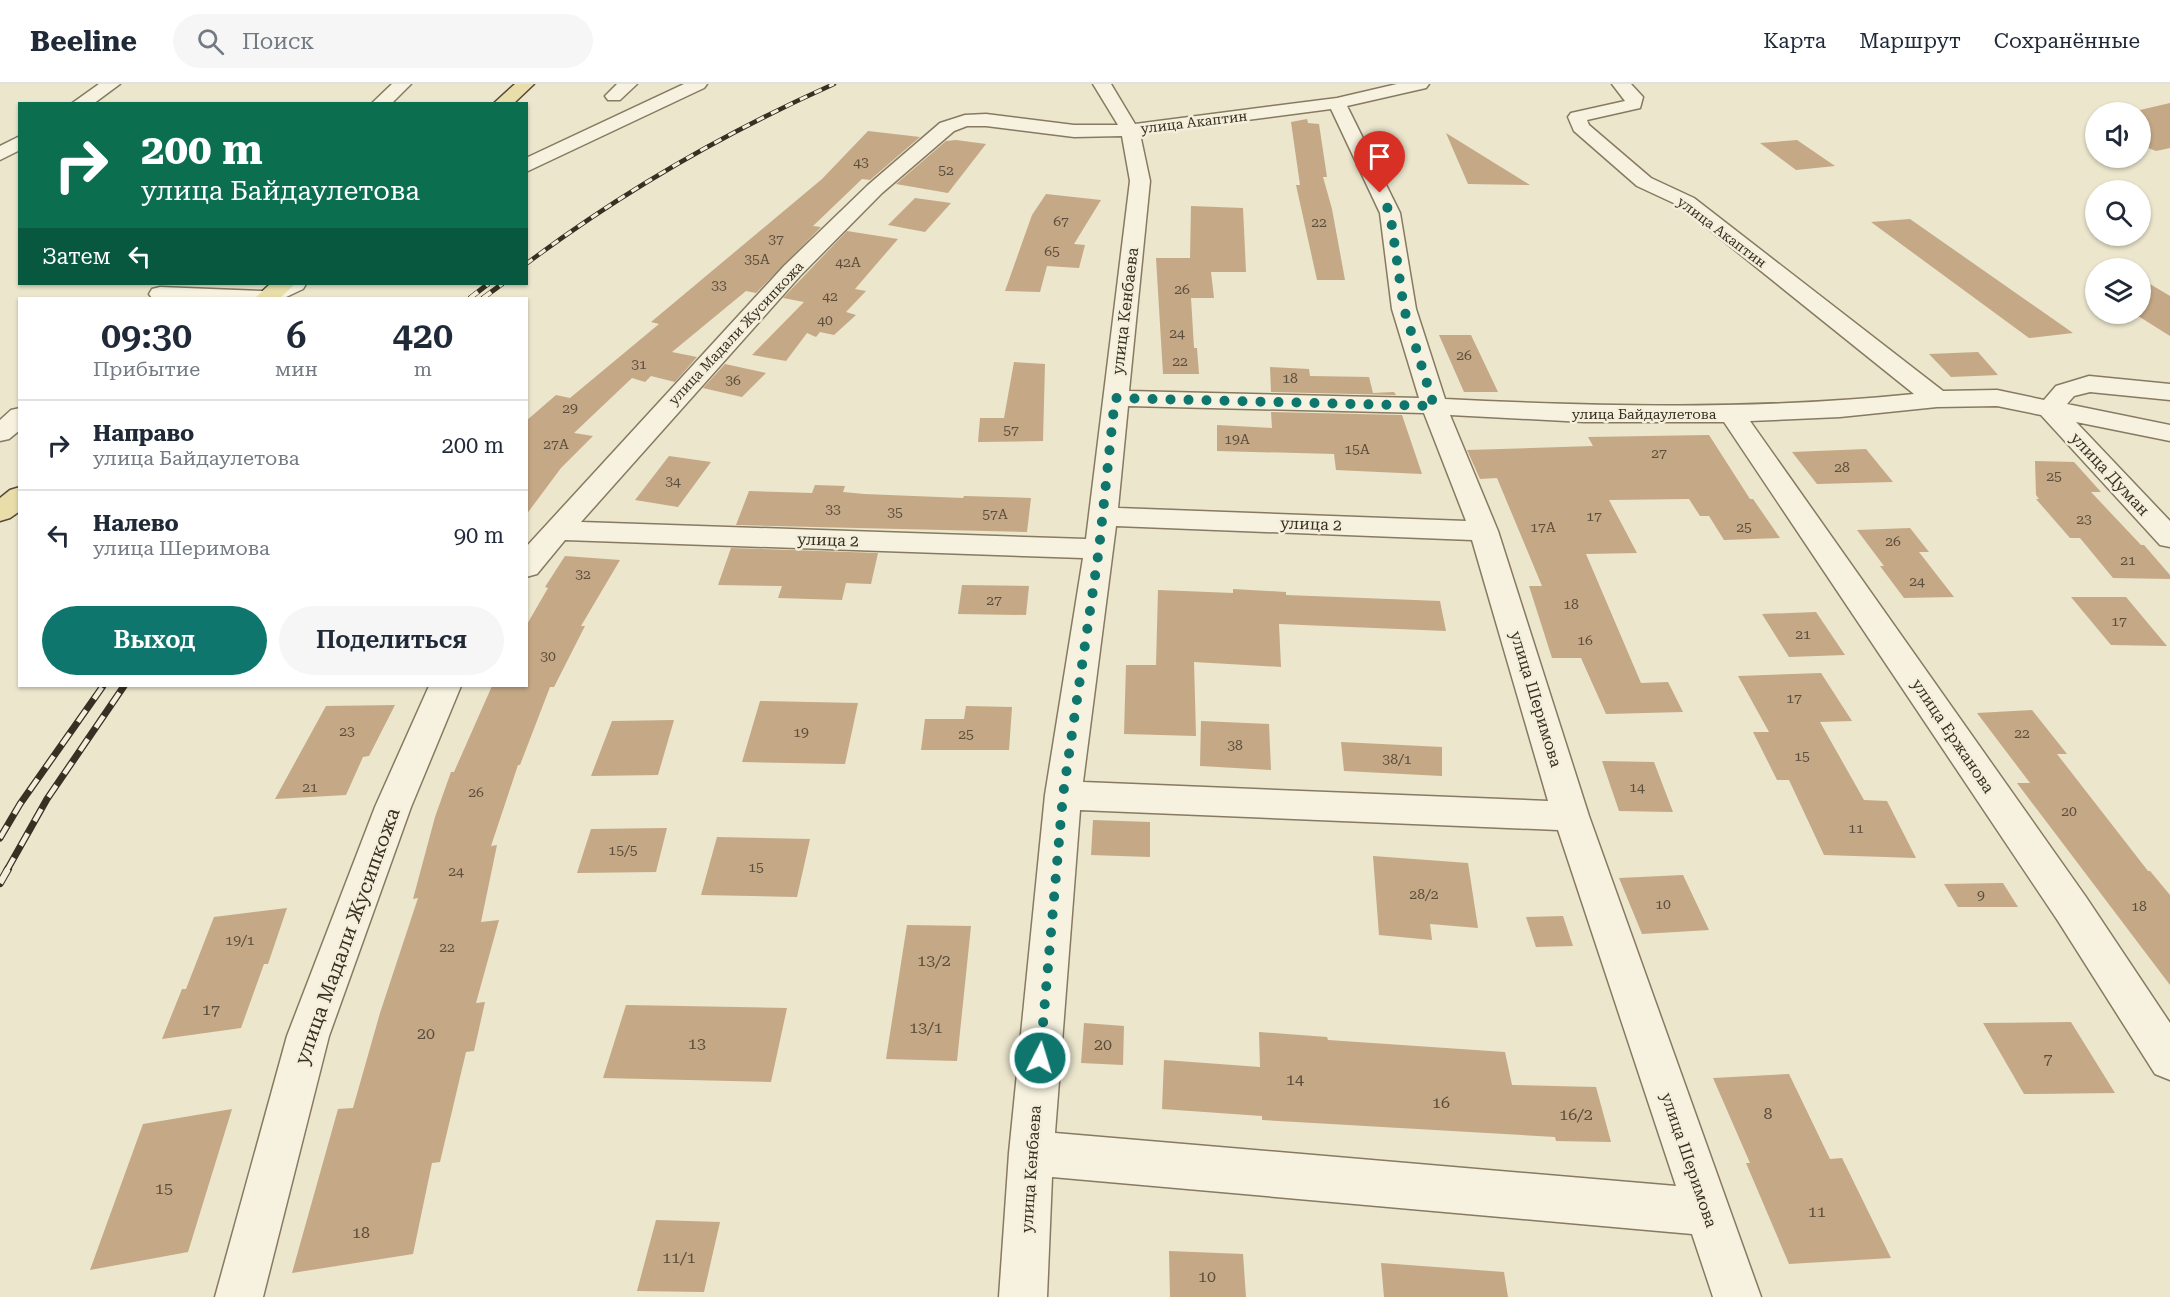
<!DOCTYPE html>
<html lang="ru">
<meta charset="utf-8">
<style>
body{margin:0;font-family:"Roboto Serif",serif;background:#f6f6f7;color:#1f2937;height:100vh;display:flex;flex-direction:column;font-size:22px;white-space:nowrap}
*{box-sizing:border-box;margin:0}
p{font-size:20px;color:#747a83}
.icon{flex:none;width:33px;height:33px;fill:none;stroke:currentColor;stroke-width:2;stroke-linecap:round;stroke-linejoin:round}
.map{position:relative;flex:1;overflow:hidden}
.side{position:absolute;left:18px;top:213px;width:510px;height:390px;display:flex;flex-direction:column;background:#fff;border-radius:0px;box-shadow:0 2px 4px #0004}
.side>*{flex:none}
.hud{position:absolute;left:18px;top:18px;width:510px;height:183px;border-radius:0px;box-shadow:0 2px 4px #0004;background:#0b6e4f;color:#fff;overflow:hidden}
.controls{position:absolute;left:2085px;top:18px;display:grid;gap:12px}
.controls a{display:grid;place-items:center;width:66px;height:66px;border-radius:50%;background:#fff;box-shadow:0 2px 4px #0004;font-size:30px}
.pin{position:absolute;display:grid;place-items:center;width:51px;height:51px;color:#fff;margin:-62px -26px;border-radius:50% 50% 50% 0;rotate:-45deg;box-shadow:0 0 6px #0007}
.pin .icon{rotate:45deg}
.me{position:absolute;width:66px;margin:-33px;rotate:5deg;stroke-linejoin:round;filter:drop-shadow(0 0 4px #0008)}
.turn{display:flex;align-items:center;gap:21px;height:126px;padding:0 24px;font-size:27px}
.turn .icon{width:78px;height:78px;stroke-width:2.5}
.turn b{display:block;font-size:42px;line-height:51px}
.then{display:flex;align-items:center;height:57px;padding:0 24px;background:#0003;gap:12px;font-size:22px}
.eta{display:flex;justify-content:space-evenly;align-items:center;height:102px;text-align:center}
.eta b{font-size:36px;font-weight:600;line-height:42px}
.cta{display:flex;gap:12px;margin-top:auto;padding:12px 24px}
.cta a{flex:1;height:69px;border-radius:36px;background:#0f766e;color:#fff;font-size:24px;font-weight:600;line-height:69px;text-align:center}
.cta a+a{background:#f6f6f7;color:#1f2937}
ul{padding:0;list-style:none}
li{display:flex;align-items:center;gap:18px;height:90px;padding:0 24px;border-top:2px solid #e0e1e3}
li div{flex:1}
li b{display:block;font-size:22px}
li em{font-style:normal}
header{display:flex;align-items:center;gap:36px;box-sizing:border-box;height:84px;padding:0 30px;background:#fff;border-bottom:2px solid #e0e1e3}
header strong{font-size:28px}
nav{display:flex;gap:33px;margin-inline-start:auto;font-size:21px}
.search{width:420px;height:54px;background:#f6f6f7;display:flex;align-items:center;gap:15px;box-sizing:border-box;padding:0 21px;border-radius:33px;color:#747a83;font-size:22px}
.map>svg:first-child{display:block}
</style>
<header>
<strong>Beeline</strong>
<div class="search"><svg class="icon" aria-label="search" viewBox="0 0 24 24"><circle cx="10" cy="10" r="6"/><path d="M15 15l6 6"/></svg>Поиск</div>
<nav><a>Карта</a><a>Маршрут</a><a>Сохранённые</a></nav>
</header>
<div class="map">
<svg width="2170" height="1213" viewBox="0 0 2170 1213">
<rect width="100%" height="100%" fill="#ebe6cc"/>
<path fill="#c5a886" d="M 2170,19 L 2170,64 L 2156,67 L 2140,61 L 2140,26 Z
M 1307,35 L 1308,39 L 1319,40 L 1327,93 L 1323,93 L 1332,125 L 1345,196 L 1317,196 L 1296,101 L 1300,101 L 1291,38 Z
M 868,47 L 920,53 L 870,96 L 862,95 L 813,142 L 821,143 L 756,209 L 746,207 L 672,268 L 697,273 L 675,298 L 651,292 L 645,298 L 632,294 L 574,349 L 593,352 L 561,384 L 526,431 L 526,337 L 556,311 L 570,314 L 659,240 L 651,238 L 822,95 Z
M 1446,49 L 1530,101 L 1468,100 Z
M 956,56 L 986,60 L 948,109 L 896,100 L 946,57 Z
M 1797,56 L 1835,82 L 1796,86 L 1760,59 Z
M 1046,110 L 1101,116 L 1074,160 L 1085,161 L 1079,184 L 1047,182 L 1040,208 L 1005,207 L 1032,131 Z
M 915,114 L 951,119 L 925,148 L 888,141 Z
M 1191,122 L 1243,124 L 1246,188 L 1211,188 L 1214,214 L 1191,214 L 1194,264 L 1197,264 L 1199,290 L 1163,290 L 1156,174 L 1190,174 Z
M 1910,135 L 2073,249 L 2029,254 L 1871,138 Z
M 847,147 L 898,155 L 855,205 L 866,207 L 846,228 L 856,231 L 834,251 L 820,248 L 816,253 L 807,249 L 786,277 L 752,271 L 804,218 L 783,214 Z
M 2140,194 L 2170,212 L 2170,252 L 2135,230 L 2140,230 Z
M 1439,251 L 1471,251 L 1498,308 L 1464,308 Z
M 1978,268 L 1998,291 L 1951,293 L 1929,270 Z
M 1014,278 L 1045,280 L 1043,357 L 978,358 L 980,334 L 1004,334 Z
M 725,280 L 766,289 L 742,313 L 703,304 Z
M 1270,283 L 1309,285 L 1310,292 L 1369,293 L 1373,309 L 1394,308 L 1396,311 L 1271,308 Z
M 1271,328 L 1402,331 L 1422,390 L 1336,386 L 1334,370 L 1217,367 L 1217,341 L 1272,344 Z
M 1709,351 L 1750,415 L 1753,415 L 1780,454 L 1724,456 L 1709,432 L 1700,432 L 1689,415 L 1609,416 L 1637,469 L 1586,470 L 1641,599 L 1668,598 L 1683,628 L 1606,630 L 1581,574 L 1552,574 L 1529,502 L 1542,502 L 1497,394 L 1480,395 L 1467,366 L 1593,362 L 1588,353 Z
M 1866,365 L 1893,398 L 1817,400 L 1792,368 Z
M 669,372 L 711,378 L 678,423 L 635,416 Z
M 2035,377 L 2074,378 L 2101,408 L 2091,408 L 2141,461 L 2144,461 L 2170,491 L 2170,495 L 2113,494 L 2080,454 L 2070,454 L 2036,415 L 2039,415 L 2036,411 Z
M 815,401 L 845,402 L 843,408 L 864,410 L 963,414 L 964,412 L 1031,414 L 1027,448 L 736,441 L 749,407 L 812,409 Z
M 1910,444 L 1929,468 L 1919,468 L 1954,513 L 1904,514 L 1880,482 L 1884,482 L 1857,446 Z
M 731,464 L 878,469 L 871,500 L 846,499 L 842,516 L 778,514 L 782,502 L 718,501 Z
M 565,472 L 620,476 L 581,542 L 585,542 L 554,603 L 550,603 L 520,681 L 518,681 L 491,762 L 497,761 L 481,838 L 499,836 L 476,919 L 485,918 L 474,967 L 466,968 L 440,1078 L 432,1079 L 413,1170 L 292,1189 L 338,1025 L 353,1024 L 380,929 L 418,814 L 413,815 L 435,733 L 451,688 L 454,688 L 492,602 L 526,602 L 526,542 L 548,504 L 545,503 Z
M 962,501 L 1029,502 L 1026,531 L 958,530 Z
M 1233,505 L 1286,508 L 1286,511 L 1440,517 L 1446,547 L 1279,540 L 1281,583 L 1194,578 L 1196,652 L 1124,650 L 1126,581 L 1156,581 L 1158,506 L 1233,509 Z
M 2071,513 L 2126,513 L 2167,562 L 2111,561 Z
M 1816,528 L 1845,571 L 1789,573 L 1762,530 Z
M 1821,589 L 1852,637 L 1820,638 L 1864,716 L 1887,717 L 1916,774 L 1824,771 L 1789,696 L 1777,696 L 1753,648 L 1769,648 L 1738,592 Z
M 760,617 L 858,619 L 845,680 L 742,678 Z
M 395,621 L 369,672 L 363,673 L 346,711 L 275,715 L 326,622 Z
M 966,622 L 1012,623 L 1009,666 L 921,666 L 925,635 L 964,635 Z
M 2032,626 L 2067,670 L 2057,670 L 2148,787 L 2150,787 L 2170,811 L 2170,901 L 2017,699 L 2030,699 L 1977,629 Z
M 674,636 L 658,691 L 591,692 L 612,637 Z
M 1201,637 L 1269,640 L 1271,686 L 1200,682 Z
M 1341,658 L 1442,663 L 1442,692 L 1344,687 Z
M 1602,677 L 1654,678 L 1673,728 L 1619,727 Z
M 1093,736 L 1150,738 L 1150,773 L 1091,771 Z
M 667,744 L 656,788 L 577,789 L 591,745 Z
M 717,753 L 810,755 L 797,813 L 701,811 Z
M 1373,772 L 1468,779 L 1478,844 L 1430,840 L 1432,856 L 1379,851 Z
M 1683,791 L 1709,846 L 1642,850 L 1619,794 Z
M 2003,799 L 2018,823 L 1958,823 L 1944,800 Z
M 287,824 L 268,880 L 264,880 L 241,944 L 162,955 L 182,905 L 186,905 L 214,833 Z
M 1563,832 L 1573,862 L 1536,863 L 1526,833 Z
M 907,841 L 971,842 L 957,977 L 886,975 Z
M 626,921 L 787,924 L 771,998 L 603,994 Z
M 2071,938 L 2115,1009 L 2024,1010 L 1983,939 Z
M 1084,939 L 1124,942 L 1123,981 L 1081,979 Z
M 1259,948 L 1327,953 L 1328,956 L 1505,968 L 1512,1001 L 1596,1003 L 1611,1058 L 1556,1057 L 1555,1053 L 1262,1036 L 1262,1032 L 1162,1025 L 1164,976 L 1260,983 Z
M 1789,990 L 1830,1075 L 1842,1074 L 1891,1174 L 1789,1180 L 1746,1079 L 1750,1079 L 1713,994 Z
M 232,1025 L 188,1168 L 90,1186 L 143,1040 Z
M 656,1136 L 720,1138 L 704,1208 L 637,1207 Z
M 1169,1167 L 1243,1170 L 1246,1213 L 1170,1213 Z
M 1381,1179 L 1504,1188 L 1508,1213 L 1384,1213 Z"/>
<g fill="none" stroke-linecap="round" stroke-linejoin="round">
<g stroke="#877a61" stroke-width="3">
<path id="minor" d="M 99,0 L 120,0 L 93,20 L 71,20 Z
M 392,0 L 411,0 L 391,20 L 371,20 Z
M 617,0 L 637,0 L 620,16 L 608,16 L 605,12 Z
M 684,0 L 707,0 L 704,4 L 526,88 L 526,74 Z
M 1093,0 L 1111,0 L 1135,40 L 1337,14 L 1397,0 L 1429,0 L 1426,4 L 1347,22 L 1400,129 L 1416,225 L 1445,315 C 1603,323 1757,326 1914,310 L 1680,122 L 1637,102 L 1574,47 L 1568,33 L 1571,29 L 1625,17 L 1612,0 L 1631,0 L 1643,13 L 1640,24 L 1587,36 L 1589,41 L 1651,94 L 1694,114 L 1943,307 L 1997,306 L 2044,316 L 2056,302 L 2089,292 L 2170,300 L 2170,316 L 2090,308 L 2074,312 L 2067,320 L 2170,341 L 2170,357 L 2076,338 L 2170,437 L 2170,463 L 2160,461 L 2041,331 L 1997,322 L 1937,323 L 1840,333 L 1750,337 L 2086,813 L 2170,939 L 2170,996 L 2155,990 L 2058,837 L 1724,338 L 1584,338 L 1450,331 L 1498,447 L 1589,732 L 1761,1213 L 1713,1213 L 1692,1150 L 1052,1093 L 1047,1213 L 999,1213 L 1009,1069 L 1045,711 L 1083,474 L 565,456 L 537,490 L 526,493 L 526,463 L 784,182 L 868,101 L 940,39 L 965,31 L 986,30 L 1074,41 L 1118,41 ZM 1331,25 L 1380,129 L 1392,225 L 1419,314 L 1129,307 L 1150,97 L 1140,50 ZM 967,42 L 986,42 L 1074,53 L 1122,52 L 1130,97 L 1086,455 L 581,438 L 800,192 L 882,109 L 954,47 ZM 1128,322 L 1424,329 L 1466,437 L 1118,424 ZM 1116,442 L 1472,456 L 1548,717 L 1083,698 ZM 1080,726 L 1558,746 L 1676,1102 L 1055,1049 Z
M 20,52 L 20,66 L 0,76 L 0,62 Z
M 278,200 L 306,200 L 303,205 L 284,214 L 152,214 L 149,210 L 152,205 L 160,203 L 263,207 Z
M 20,324 L 20,346 L 9,355 L 0,357 L 0,336 L 11,326 Z
M 429,602 L 461,602 L 411,723 L 329,952 L 263,1213 L 215,1213 L 287,952 L 375,723 Z"/>
</g>
<g stroke="#564835" stroke-width="3">
<path id="major" d="M 515,0 L 534,0 L 513,20 L 493,20 Z
M 270,200 L 295,200 L 280,214 L 255,214 Z
M 20,403 L 20,427 L 10,434 L 0,437 L 0,414 L 10,406 Z"/>
</g>
<use href="#minor" fill="#f6f2df" fill-rule="evenodd"/>
<use href="#major" fill="#e9dda9" fill-rule="evenodd"/>
<g stroke="#393023" stroke-width="4.5">
<path id="rail-far3" d="M 526,180 C 622,108 724,49 834,0"/>
</g>
<g stroke="#393023" stroke-width="5">
<path id="rail-far2" d="M 470,214 L 488,200
M 483,214 L 502,200"/>
</g>
<g stroke="#393023" stroke-width="7">
<path id="rail-far1" d="M 0,754 L 20,720 L 103,602
M 7,786 L 47,715 L 124,602"/>
</g>
<g stroke="#393023" stroke-width="8">
<path id="rail" d="M 0,799 L 8,785"/>
</g>
<use href="#rail-far3" stroke="#f3efdb" stroke-width="3" stroke-dasharray="8" stroke-linecap="butt"/>
<use href="#rail-far2" stroke="#f3efdb" stroke-width="4" stroke-dasharray="10" stroke-linecap="butt"/>
<use href="#rail-far1" stroke="#f3efdb" stroke-width="4.5" stroke-dasharray="14" stroke-linecap="butt"/>
<use href="#rail" stroke="#f3efdb" stroke-width="6" stroke-dasharray="17" stroke-linecap="butt"/>
</g>
<g fill="none" stroke-linecap="round" stroke-linejoin="round">
<path stroke="#0f766e" stroke-width="10" stroke-dasharray="0 18" d="M 1040,974 L 1063,711 L 1099,465 L 1115,314 L 1434,322 L 1404,225 L 1390,129 L 1380,109"/>
</g>
<g text-anchor="middle" dominant-baseline="central" stroke-width="5" stroke-linejoin="round" paint-order="stroke">
<g font-size="14" fill="#393023" stroke="#f3efdb">
<text transform="translate(1194 38) rotate(-7)">улица Акаптин</text>
<text transform="translate(1722 148) rotate(37)">улица Акаптин</text>
<text transform="translate(736 249) rotate(-47)">улица Мадали Жусипкожа</text>
<text x="1644" y="330">улица Байдаулетова</text>
</g>
<g font-size="14" fill="#5c4e3c">
<text x="861" y="78">43</text>
<text x="946" y="86">52</text>
<text x="1061" y="137">67</text>
<text x="1319" y="138">22</text>
<text x="776" y="155">37</text>
<text x="1052" y="167">65</text>
<text x="757" y="175">35А</text>
<text x="848" y="178">42А</text>
<text x="719" y="201">33</text>
<text x="1182" y="205">26</text>
<text x="830" y="212">42</text>
<text x="825" y="236">40</text>
<text x="1177" y="249">24</text>
<text x="1464" y="271">26</text>
<text x="1180" y="277">22</text>
<text x="639" y="280">31</text>
<text x="1290" y="294">18</text>
<text x="733" y="296">36</text>
<text x="570" y="324">29</text>
<text x="1011" y="346">57</text>
<text x="1237" y="355">19А</text>
<text x="556" y="360">27А</text>
<text x="1357" y="365">15А</text>
<text x="1659" y="369">27</text>
<text x="1842" y="383">28</text>
<text x="2054" y="392">25</text>
<text x="673" y="397">34</text>
<text x="833" y="425">33</text>
<text x="895" y="428">35</text>
<text x="995" y="430">57А</text>
<text x="1594" y="432">17</text>
<text x="2084" y="435">23</text>
<text x="1543" y="443">17А</text>
<text x="1744" y="443">25</text>
<text x="1893" y="457">26</text>
<text x="2128" y="476">21</text>
<text x="583" y="490">32</text>
<text x="1917" y="497">24</text>
<text x="994" y="516">27</text>
<text x="1571" y="520">18</text>
<text x="2119" y="537">17</text>
<text x="1803" y="550">21</text>
<text x="1585" y="556">16</text>
<text x="548" y="572">30</text>
<text x="1794" y="614">17</text>
<text x="347" y="647">23</text>
<text x="801" y="648">19</text>
<text x="2022" y="649">22</text>
<text x="966" y="650">25</text>
<text x="1235" y="661">38</text>
<text x="1802" y="672">15</text>
<text x="1397" y="675">38/1</text>
<text x="310" y="703">21</text>
<text x="1637" y="703">14</text>
<text x="476" y="708">26</text>
<text x="2069" y="727">20</text>
<text x="1856" y="744">11</text>
<text x="623" y="766">15/5</text>
<text x="756" y="783">15</text>
<text x="456" y="787">24</text>
<text x="1424" y="810">28/2</text>
<text x="1981" y="811">9</text>
<text x="1663" y="820">10</text>
<text x="2139" y="822">18</text>
<text x="240" y="856">19/1</text>
<text x="447" y="863">22</text>
</g>
<g font-size="16" fill="#393023" stroke="#f3efdb">
<text transform="translate(1125 227) rotate(-83)">улица Кенбаева</text>
<text transform="translate(2110 390) rotate(47)">улица Думан</text>
<text transform="translate(1311 440) rotate(2)">улица 2</text>
<text transform="translate(828 456) rotate(2)">улица 2</text>
<text transform="translate(1536 615) rotate(73)">улица Шеримова</text>
<text transform="translate(1953 652) rotate(56)">улица Ержанова</text>
<text transform="translate(1689 1076) rotate(71)">улица Шеримова</text>
<text transform="translate(1031 1085) rotate(-86)">улица Кенбаева</text>
</g>
<g font-size="16" fill="#5c4e3c">
<text x="934" y="876">13/2</text>
<text x="211" y="925">17</text>
<text x="926" y="943">13/1</text>
<text x="426" y="949">20</text>
<text x="697" y="959">13</text>
<text x="1103" y="960">20</text>
<text x="2048" y="974">7</text>
<text x="1295" y="995">14</text>
<text x="1441" y="1018">16</text>
<text x="1768" y="1029">8</text>
<text x="1576" y="1030">16/2</text>
<text x="164" y="1104">15</text>
<text x="1817" y="1127">11</text>
<text x="361" y="1148">18</text>
<text x="679" y="1173">11/1</text>
<text x="1207" y="1192">10</text>
</g>
<g font-size="20" fill="#393023" stroke="#f3efdb">
<text transform="translate(347 852) rotate(-70)">улица Мадали Жусипкожа</text>
</g>
</g>
</svg>
<div class="controls">
<a><svg class="icon" aria-label="sound" viewBox="0 0 24 24"><path d="M4 9h4l5-4v14l-5-4H4zM17 9q2 3 0 6"/></svg></a>
<a><svg class="icon" aria-label="search" viewBox="0 0 24 24"><circle cx="10" cy="10" r="6"/><path d="M15 15l6 6"/></svg></a>
<a><svg class="icon" aria-label="layers" viewBox="0 0 24 24"><path d="M12 4l9 5-9 5-9-5zM3 14l9 5 9-5"/></svg></a>
</div>
<div class="pin" style="left:1380px;top:109px;background:#d93025"><svg class="icon" aria-label="arrive" viewBox="0 0 24 24"><path d="M6 21V4h12l-3 4 3 4H6"/></svg></div>
<svg class="me" style="left:1040px;top:974px" viewBox="-20 -20 40 40"><circle r="17" fill="#0f766e" stroke="#fff" stroke-width="3"/><path d="M0-11L8 9 0 5-8 9z" fill="#fff"/></svg>
<div class="hud">
<div class="turn"><svg class="icon" aria-label="right" viewBox="0 0 24 24"><path d="M7 20v-9h11M14 6l5 5-5 5"/></svg><div><b>200 m</b>улица Байдаулетова</div></div>
<div class="then">Затем<svg class="icon" aria-label="left" viewBox="0 0 24 24"><path d="M17 20v-9H6M10 6l-5 5 5 5"/></svg></div>
</div>
<section class="side">
<div class="eta">
<div><b>09:30</b><p>Прибытие</p></div>
<div><b>6</b><p>мин</p></div>
<div><b>420</b><p>m</p></div>
</div>
<ul>
<li><svg class="icon" aria-label="right" viewBox="0 0 24 24"><path d="M7 20v-9h11M14 6l5 5-5 5"/></svg><div><b>Направо</b><p>улица Байдаулетова</p></div><em>200 m</em></li>
<li><svg class="icon" aria-label="left" viewBox="0 0 24 24"><path d="M17 20v-9H6M10 6l-5 5 5 5"/></svg><div><b>Налево</b><p>улица Шеримова</p></div><em>90 m</em></li>
</ul>
<div class="cta"><a>Выход</a><a>Поделиться</a></div>
</section>
</div>
